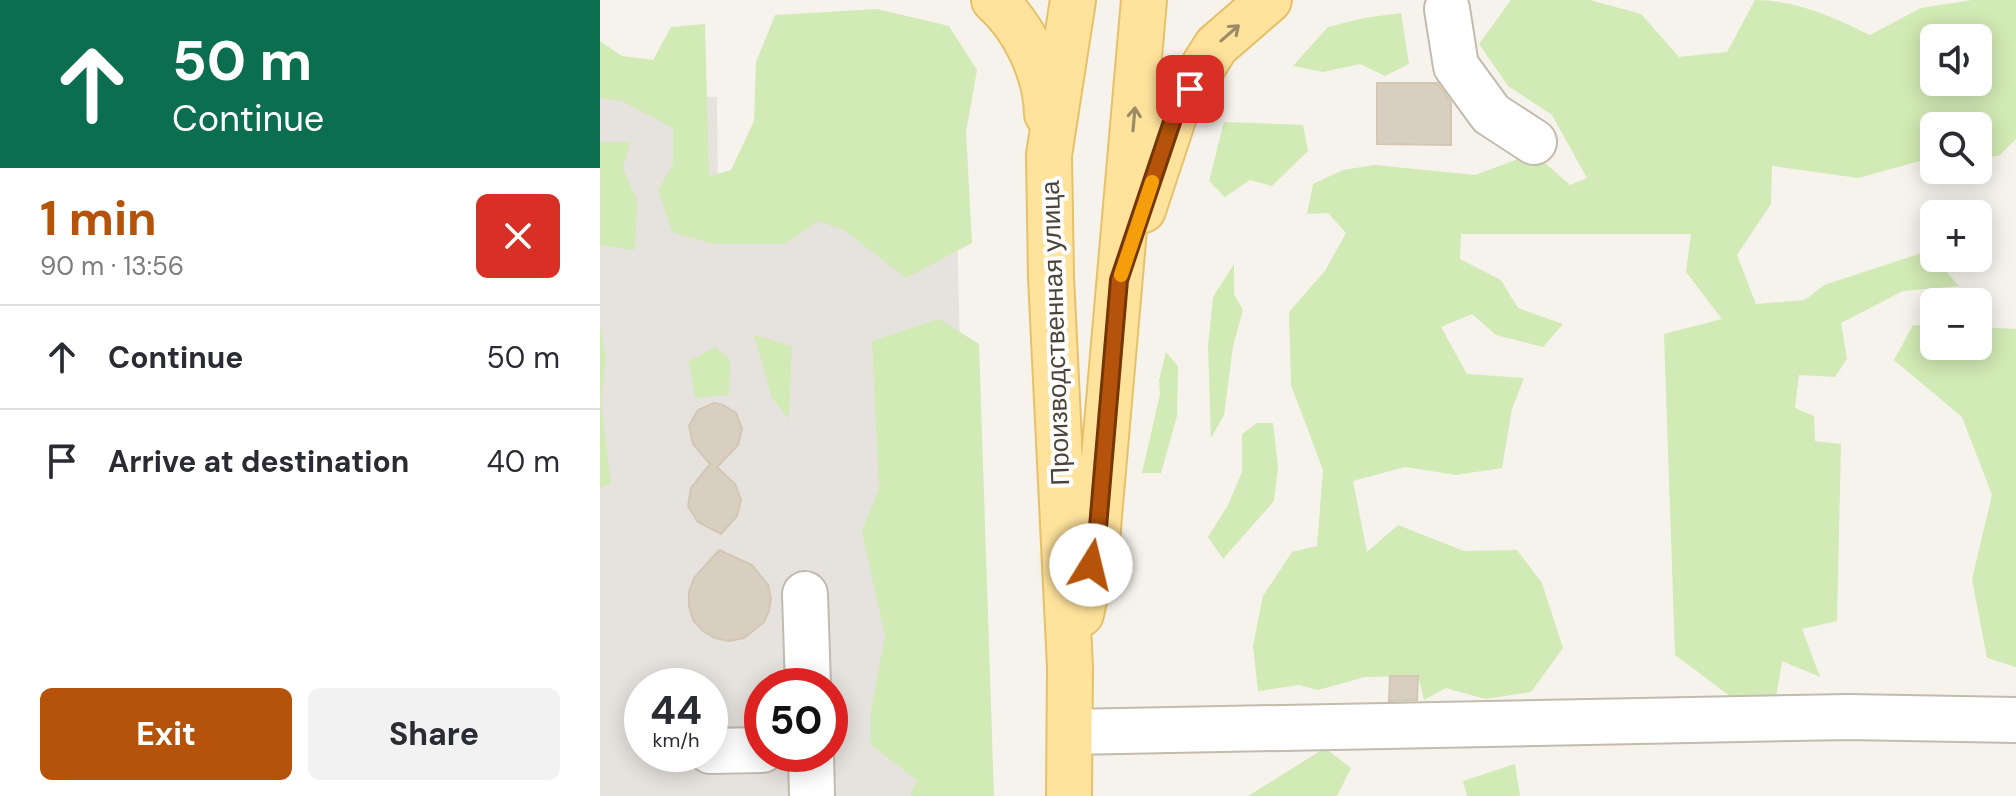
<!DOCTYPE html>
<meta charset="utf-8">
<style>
body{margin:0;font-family:"DM Sans",sans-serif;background:#f2f2f3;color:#2b2b33;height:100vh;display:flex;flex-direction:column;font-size:30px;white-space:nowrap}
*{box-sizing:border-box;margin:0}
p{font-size:26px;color:#7c7c81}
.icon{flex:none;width:44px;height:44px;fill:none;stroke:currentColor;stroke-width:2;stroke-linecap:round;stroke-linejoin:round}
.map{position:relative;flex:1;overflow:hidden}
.sheet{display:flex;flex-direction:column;background:#fff;width:600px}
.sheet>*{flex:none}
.hud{background:#0b6e4f;color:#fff;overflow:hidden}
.controls{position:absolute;left:1320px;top:24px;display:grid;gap:16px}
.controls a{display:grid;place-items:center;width:72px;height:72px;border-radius:12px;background:#fff;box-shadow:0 4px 20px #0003;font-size:40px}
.speed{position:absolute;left:24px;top:668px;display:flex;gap:16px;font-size:40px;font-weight:700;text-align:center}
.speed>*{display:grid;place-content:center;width:104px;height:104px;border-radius:50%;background:#fff;box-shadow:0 4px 20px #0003;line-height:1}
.speed small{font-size:20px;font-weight:400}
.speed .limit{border:12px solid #d22;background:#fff;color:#111}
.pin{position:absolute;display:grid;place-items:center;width:68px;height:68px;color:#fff;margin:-34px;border-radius:16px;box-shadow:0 4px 12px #0006}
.me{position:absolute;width:88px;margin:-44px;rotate:9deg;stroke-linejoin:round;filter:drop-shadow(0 0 6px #0008)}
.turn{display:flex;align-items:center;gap:28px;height:168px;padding:0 40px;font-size:36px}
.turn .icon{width:104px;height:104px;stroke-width:2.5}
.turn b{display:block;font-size:56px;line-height:68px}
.round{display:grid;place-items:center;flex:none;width:84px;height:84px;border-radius:12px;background:#f2f2f3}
.headline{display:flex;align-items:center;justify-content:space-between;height:136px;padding:0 40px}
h1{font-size:48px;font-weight:700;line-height:60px;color:#b45309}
.action{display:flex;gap:16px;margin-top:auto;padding:16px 40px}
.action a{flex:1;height:92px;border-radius:12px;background:#b45309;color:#fff;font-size:32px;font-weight:700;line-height:92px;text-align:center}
.action a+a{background:#f2f2f3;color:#2b2b33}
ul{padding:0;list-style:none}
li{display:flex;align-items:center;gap:24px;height:104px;padding:0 40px;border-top:2px solid #e1e1e2}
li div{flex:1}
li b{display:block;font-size:30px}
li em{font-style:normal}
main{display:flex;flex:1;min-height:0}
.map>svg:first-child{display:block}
</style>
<main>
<section class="sheet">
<div class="hud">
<div class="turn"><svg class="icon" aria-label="ahead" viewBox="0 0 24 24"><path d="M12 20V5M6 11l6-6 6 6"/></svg><div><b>50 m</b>Continue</div></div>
</div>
<div class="headline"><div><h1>1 min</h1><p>90 m · 13:56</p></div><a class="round" style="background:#d93025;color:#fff"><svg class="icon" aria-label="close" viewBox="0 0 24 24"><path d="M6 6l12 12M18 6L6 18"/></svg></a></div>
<ul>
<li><svg class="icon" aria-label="ahead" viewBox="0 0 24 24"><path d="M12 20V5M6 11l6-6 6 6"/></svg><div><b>Continue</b></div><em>50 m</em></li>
<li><svg class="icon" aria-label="arrive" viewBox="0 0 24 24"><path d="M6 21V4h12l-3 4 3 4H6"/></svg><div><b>Arrive at destination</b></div><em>40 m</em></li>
</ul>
<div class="action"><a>Exit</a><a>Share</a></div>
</section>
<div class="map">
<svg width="1416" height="796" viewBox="0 0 1416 796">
<rect width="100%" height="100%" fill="#f6f3ec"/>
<path fill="#e6e2dd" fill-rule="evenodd" d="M 0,93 L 117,97 L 118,195 L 354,106 L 371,796 L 0,796 ZM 42,686 L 110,686 L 110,754 L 42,754 ZM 162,686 L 230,686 L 230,754 L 162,754 Z"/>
<path fill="#d2eab5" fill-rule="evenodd" d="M 911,0 L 990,0 L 1041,14 L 1079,57 L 1127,52 L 1155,0 C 1197,0 1233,17 1270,35 L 1321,8 L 1372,0 L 1416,0 L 1416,139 L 1399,156 L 1378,157 L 1378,126 L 1334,126 L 1334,160 L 1320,161 L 1258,178 L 1172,166 L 1171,204 L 1137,255 L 1156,304 L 1205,300 L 1224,285 L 1328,251 L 1359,286 L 1303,291 L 1241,323 L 1247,359 L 1235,377 L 1199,375 L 1195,408 L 1214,416 L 1215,441 L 1241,444 L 1237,621 L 1202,629 L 1220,677 L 1182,661 L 1176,698 L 1142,705 L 1075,655 L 1064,334 L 1122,319 L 1086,272 L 1091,234 L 861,234 L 860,259 L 901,280 L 918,308 L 963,324 L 943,347 L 896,335 L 872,314 L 841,327 L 867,374 L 924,378 L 912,409 L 902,468 L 856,475 L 805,467 L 753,481 L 767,552 L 798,525 L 864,551 L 917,550 L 942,583 L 963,648 L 931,692 L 885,699 L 846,688 L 824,700 L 818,676 L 765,677 L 718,690 L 699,685 L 658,691 L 653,646 L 663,596 L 692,552 L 717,546 L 723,470 L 691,385 L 689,312 L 725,271 L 746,233 L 728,213 L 707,214 L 713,184 L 743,170 L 775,165 L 875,175 L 934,153 L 970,185 L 987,178 L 952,115 L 908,86 L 879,44 ZM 1334,38 L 1378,38 L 1378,82 L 1334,82 Z
M 277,9 L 349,26 L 377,70 L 366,132 L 372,243 L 306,278 L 244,230 L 218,221 L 185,244 L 113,244 L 72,232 L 58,190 L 73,164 L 73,128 L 22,101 L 0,98 L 0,41 L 22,56 L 53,60 L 71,27 L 105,24 L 109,176 L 131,170 L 154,121 L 156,62 L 175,15 Z
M 801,13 L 809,64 L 785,76 L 760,64 L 723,72 L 693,66 L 728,27 L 764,18 Z
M 624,122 L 703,125 L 708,151 L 672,186 L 650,180 L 625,197 L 609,181 Z
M 0,142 L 30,142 L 23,169 L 37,200 L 35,250 L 0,245 Z
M 634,264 L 634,294 L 643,310 L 633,346 L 624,415 L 611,438 L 608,346 L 613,297 Z
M 339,319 L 379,344 L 394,796 L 310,796 L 317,780 L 271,745 L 271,711 L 285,636 L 262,532 L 279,488 L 272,341 Z
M 0,323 L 6,357 L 1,401 L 11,483 L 0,488 Z
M 1313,325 L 1334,326 L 1334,346 L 1378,346 L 1378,327 L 1416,329 L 1416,667 L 1387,658 L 1372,579 L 1392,495 L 1362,417 L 1294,360 Z
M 154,335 L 192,346 L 189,419 L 172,398 Z
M 115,347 L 130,360 L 129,395 L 95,398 L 89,361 Z
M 566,352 L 578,366 L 577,416 L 561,473 L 542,473 L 560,394 L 559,380 Z
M 657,423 L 673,423 L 678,467 L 674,501 L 623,559 L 608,537 L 628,505 L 642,472 L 642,434 Z
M 725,748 L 751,768 L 737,796 L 648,796 Z
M 915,764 L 920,796 L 867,796 L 863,781 Z"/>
<path fill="#d8cfc1" stroke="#d3c7b4" stroke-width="2" d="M 777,83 L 837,83 L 851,102 L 851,145 L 777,144 Z
M 114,403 L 123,405 L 136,413 L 142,429 L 138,445 L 117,467 L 135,484 L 141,500 L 137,516 L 121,534 L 98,522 L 88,506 L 91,488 L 110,464 L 93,444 L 89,426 L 98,410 Z
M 119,550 L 152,565 L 168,585 L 171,598 L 169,611 L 164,622 L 144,638 L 129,641 L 115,638 L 103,631 L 93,620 L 89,606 L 89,592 L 94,578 Z
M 790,676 L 818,676 L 817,700 L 789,701 Z"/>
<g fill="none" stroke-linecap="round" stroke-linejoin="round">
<g stroke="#c2bbae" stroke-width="48">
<path id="minor" d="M 847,9 L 856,66 L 891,114 L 934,142
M 205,594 L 208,686
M 470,732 L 1249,717 L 1416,720
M 110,751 L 162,750
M 211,754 L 212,796"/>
</g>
<g stroke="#e6c16a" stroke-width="48">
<path id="major" d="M 394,0 C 424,27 446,72 447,114
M 543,210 L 576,110 L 616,46 L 669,0
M 481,614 L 497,539 L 544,0
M 469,796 L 470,667 L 451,277 L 449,155 L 473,0"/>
</g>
<use href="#minor" stroke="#fff" stroke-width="44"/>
<use href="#major" stroke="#ffe39c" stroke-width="44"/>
</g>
<defs><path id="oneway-shaft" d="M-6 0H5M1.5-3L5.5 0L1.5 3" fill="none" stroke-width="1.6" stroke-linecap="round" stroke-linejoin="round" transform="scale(2)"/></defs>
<g stroke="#9c8c66">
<use href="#oneway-shaft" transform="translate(630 33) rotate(-41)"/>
<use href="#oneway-shaft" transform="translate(534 119) rotate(-85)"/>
</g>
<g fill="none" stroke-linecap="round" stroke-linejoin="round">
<g stroke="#753606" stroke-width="20">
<path id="route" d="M 491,565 L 497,539 L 519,280 L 576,110 L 590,89"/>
</g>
<use href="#route" stroke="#b45309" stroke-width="14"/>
<path stroke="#f59e0b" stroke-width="14" d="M 521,275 L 552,182"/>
</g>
<g text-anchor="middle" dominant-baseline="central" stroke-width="8" stroke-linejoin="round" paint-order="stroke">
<g font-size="26" fill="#4b4439" stroke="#fff">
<text transform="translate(455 333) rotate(-92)">Производственная улица</text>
</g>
</g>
</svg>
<div class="controls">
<a><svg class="icon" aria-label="sound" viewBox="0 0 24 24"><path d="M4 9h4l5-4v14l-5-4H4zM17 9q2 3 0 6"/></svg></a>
<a><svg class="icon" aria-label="search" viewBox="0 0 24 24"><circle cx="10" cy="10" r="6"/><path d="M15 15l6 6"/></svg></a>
<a>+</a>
<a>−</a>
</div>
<div class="speed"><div>44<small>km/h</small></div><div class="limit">50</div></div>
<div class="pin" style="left:590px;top:89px;background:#d93025"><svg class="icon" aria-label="arrive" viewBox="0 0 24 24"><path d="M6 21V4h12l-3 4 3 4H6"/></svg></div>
<svg class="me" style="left:491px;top:565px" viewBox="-20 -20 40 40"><circle r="19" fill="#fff"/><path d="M0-13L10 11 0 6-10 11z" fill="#b45309"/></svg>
</div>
</main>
